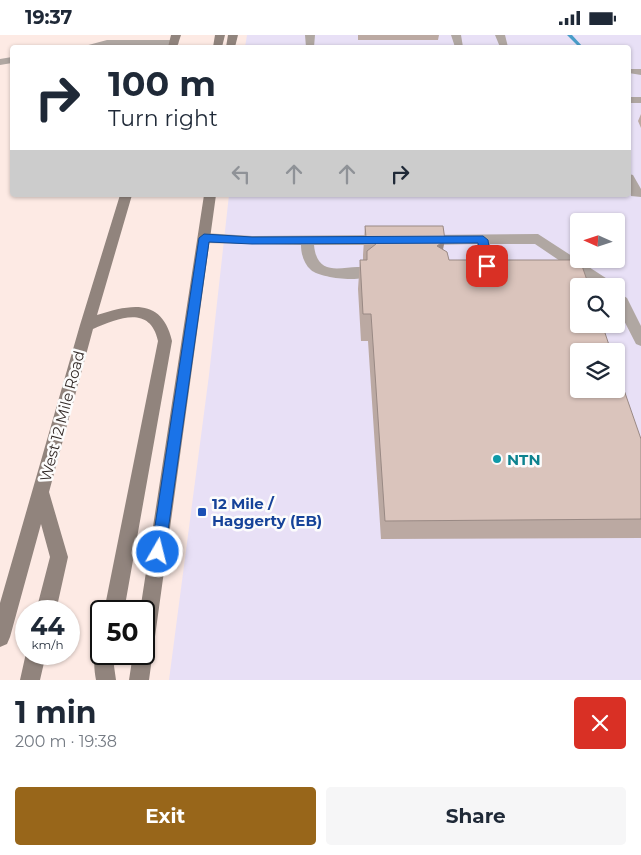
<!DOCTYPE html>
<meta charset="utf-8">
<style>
body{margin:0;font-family:Montserrat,sans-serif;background:#f6f6f7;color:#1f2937;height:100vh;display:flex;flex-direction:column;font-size:19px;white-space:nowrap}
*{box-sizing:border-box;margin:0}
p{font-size:16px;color:#747a83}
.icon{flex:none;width:28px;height:28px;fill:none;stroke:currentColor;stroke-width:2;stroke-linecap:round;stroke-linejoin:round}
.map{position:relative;height:645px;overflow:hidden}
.side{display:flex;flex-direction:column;background:#fff;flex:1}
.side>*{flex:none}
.banner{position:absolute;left:10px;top:10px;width:621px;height:152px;border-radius:5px;box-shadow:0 1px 4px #0004;background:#fff;color:#1f2937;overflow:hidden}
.needle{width:32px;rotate:273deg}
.controls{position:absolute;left:570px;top:178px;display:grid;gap:10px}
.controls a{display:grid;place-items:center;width:55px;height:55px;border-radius:5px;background:#fff;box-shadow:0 1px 4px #0004;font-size:25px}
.speed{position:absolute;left:15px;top:565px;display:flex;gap:10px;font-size:25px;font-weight:700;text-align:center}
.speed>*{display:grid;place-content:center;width:65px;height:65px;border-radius:50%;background:#fff;box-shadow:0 1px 4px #0004;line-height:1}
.speed small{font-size:12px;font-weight:400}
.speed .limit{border:2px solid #111;border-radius:8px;background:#fff;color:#111}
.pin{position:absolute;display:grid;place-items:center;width:42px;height:42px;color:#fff;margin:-21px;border-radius:10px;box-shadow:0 2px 8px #0006}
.me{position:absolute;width:55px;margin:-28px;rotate:8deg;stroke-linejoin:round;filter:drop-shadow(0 0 4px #0008)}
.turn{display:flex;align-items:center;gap:18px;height:105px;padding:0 15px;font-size:22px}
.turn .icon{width:65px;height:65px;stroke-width:2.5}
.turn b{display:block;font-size:35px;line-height:42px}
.lanes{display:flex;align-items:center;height:48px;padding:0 15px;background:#0003;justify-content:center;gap:25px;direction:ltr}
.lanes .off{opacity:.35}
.round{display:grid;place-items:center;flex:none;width:52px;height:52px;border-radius:5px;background:#f6f6f7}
.summary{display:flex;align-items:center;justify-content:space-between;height:85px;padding:0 15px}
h1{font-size:30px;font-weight:700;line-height:38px}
.action{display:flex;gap:10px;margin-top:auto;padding:10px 15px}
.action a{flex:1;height:58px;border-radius:5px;background:#98661a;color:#fff;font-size:20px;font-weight:700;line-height:58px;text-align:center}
.action a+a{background:#f6f6f7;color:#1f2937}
.status{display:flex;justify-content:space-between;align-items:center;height:35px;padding:0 25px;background:#fff;direction:ltr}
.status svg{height:14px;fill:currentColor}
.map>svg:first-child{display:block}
</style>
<div class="status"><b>19:37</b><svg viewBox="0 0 49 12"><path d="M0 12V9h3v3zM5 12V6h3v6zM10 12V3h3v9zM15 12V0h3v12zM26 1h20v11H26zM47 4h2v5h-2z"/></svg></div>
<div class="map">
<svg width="641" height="645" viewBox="0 0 641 645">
<rect width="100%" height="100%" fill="#fdeae4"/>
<path fill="#e8e0f6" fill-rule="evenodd" d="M 247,0 L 641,0 L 641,645 L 169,645 L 209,340 L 229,160 L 629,160 L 629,12 L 245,12 ZM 579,186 L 616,186 L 616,224 L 579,224 ZM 579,251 L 616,251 L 616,289 L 579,289 ZM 579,316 L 616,316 L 616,354 L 579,354 Z"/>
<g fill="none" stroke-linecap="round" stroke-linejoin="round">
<path fill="#4a9dc9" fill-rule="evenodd" d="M 567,0 L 572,0 L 583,12 L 579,12 Z"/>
<path fill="#b0a7a2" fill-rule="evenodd" d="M 305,0 L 315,0 L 314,12 L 306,12 Z
M 451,0 L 461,0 L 463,12 L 455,12 Z
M 495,0 L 505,0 L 508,12 L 500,12 Z
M 629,34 L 641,34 L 641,40 L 629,38 Z
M 629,62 L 641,62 L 641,68 L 629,68 Z
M 629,139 L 633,140 L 641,154 L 641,162 L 631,161 Z
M 204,198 L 252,201 L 383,200 L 389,205 L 383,210 L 314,210 C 318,253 360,220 371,238 C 365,249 320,243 311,235 C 304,229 301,219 301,210 L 204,208 L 198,203 Z
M 538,199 L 612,247 L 614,251 L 597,251 L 535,209 L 490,209 L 494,231 L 488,240 L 476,243 L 469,238 L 480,230 L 477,209 L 426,210 L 420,205 L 426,200 Z
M 616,256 L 627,263 L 641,291 L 641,311 L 636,309 L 616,270 Z"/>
<path fill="#b0a7a2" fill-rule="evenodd" d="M 107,5 L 174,5 L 179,8 L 174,11 L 81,12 Z
M 12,22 L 12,28 L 0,30 L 0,24 Z"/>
<path fill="#91847d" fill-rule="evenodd" d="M 171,0 L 181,0 L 177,12 L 168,12 Z
M 215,0 L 225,0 L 222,12 L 213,12 Z
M 228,0 L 238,0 L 235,12 L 226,12 Z
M 120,160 L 132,160 L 97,280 C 132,269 162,263 172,306 L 124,576 L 104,576 L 158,306 C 150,270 119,283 93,294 L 49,457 L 68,522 L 56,576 L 36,576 L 50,522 L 41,489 L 10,602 L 7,609 L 0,612 L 0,568 L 80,290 Z
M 204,160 L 216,160 L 149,645 L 129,645 L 133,619 L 144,619 L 144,576 L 140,576 Z
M 101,611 L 101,619 L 116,619 L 114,631 L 116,645 L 96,645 C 94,634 92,619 101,611 Z
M 26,618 L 46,619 L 40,645 L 20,645 Z"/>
</g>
<path fill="#bba9a2" d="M 358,0 L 439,0 L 438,5 L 358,5 Z
M 641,79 L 641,93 L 638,86 Z
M 365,191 L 443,214 L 449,225 L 641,404 L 641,503 L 381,504 L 368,306 L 361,306 L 358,254 L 360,225 L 363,225 L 363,220 Z"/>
<path fill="#998984" d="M 445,205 L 439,233 L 437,211 Z"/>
<path fill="#dac4bc" stroke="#998984" d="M 365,191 L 443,191 L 445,205 L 437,211 L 447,217 L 449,225 L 580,225 L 589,251 L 579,251 L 579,289 L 602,289 L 611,316 L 579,316 L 579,354 L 616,354 L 616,332 L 641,404 L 641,484 L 385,486 L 371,279 L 363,279 L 360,225 L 367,225 L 367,216 L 376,209 L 366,202 Z"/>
<path fill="#1a73e8" stroke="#114b97" d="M 204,199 L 252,202 L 483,201 L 488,205 L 492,231 L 491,234 L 483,234 L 478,208 L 252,209 L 209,207 L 165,517 L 163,522 L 158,524 L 153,522 L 151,517 L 199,203 Z"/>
<circle fill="#0f9aa8" stroke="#fcfcfc" stroke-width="2" cx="497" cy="424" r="5"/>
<rect fill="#1a4fb4" stroke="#fcfcfc" stroke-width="2" x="197" y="472" width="10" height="10" rx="2.5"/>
<g text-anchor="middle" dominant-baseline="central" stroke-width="5" stroke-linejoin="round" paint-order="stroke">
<g font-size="15" fill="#322926" stroke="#fcfcfc">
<text transform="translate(62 381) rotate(-75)">West 12 Mile Road</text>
</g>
<g font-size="15" font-weight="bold" fill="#0d838f" stroke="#fcfcfc" text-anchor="start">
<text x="507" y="424">NTN</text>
</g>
<g font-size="15" font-weight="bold" fill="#164399" stroke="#fcfcfc" text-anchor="start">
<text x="212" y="468">12 Mile /<tspan x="212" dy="17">Haggerty (EB)</tspan></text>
</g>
</g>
</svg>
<div class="controls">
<a><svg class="needle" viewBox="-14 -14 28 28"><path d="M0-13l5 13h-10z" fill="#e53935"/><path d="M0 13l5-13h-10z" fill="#747a83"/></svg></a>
<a><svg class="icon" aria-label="search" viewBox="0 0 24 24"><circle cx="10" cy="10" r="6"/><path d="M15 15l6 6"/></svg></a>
<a><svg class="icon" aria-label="layers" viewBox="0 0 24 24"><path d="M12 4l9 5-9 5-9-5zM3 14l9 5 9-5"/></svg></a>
</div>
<div class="speed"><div>44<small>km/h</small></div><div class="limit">50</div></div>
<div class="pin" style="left:487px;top:231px;background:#d93025"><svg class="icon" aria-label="arrive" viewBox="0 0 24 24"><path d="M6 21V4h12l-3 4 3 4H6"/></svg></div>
<svg class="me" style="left:158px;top:517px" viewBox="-20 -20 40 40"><circle r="17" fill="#1a73e8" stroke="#fff" stroke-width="3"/><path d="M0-11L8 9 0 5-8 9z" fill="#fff"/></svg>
<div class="banner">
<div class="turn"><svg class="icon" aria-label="right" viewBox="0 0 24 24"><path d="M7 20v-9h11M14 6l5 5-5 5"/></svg><div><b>100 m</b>Turn right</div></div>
<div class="lanes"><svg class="icon off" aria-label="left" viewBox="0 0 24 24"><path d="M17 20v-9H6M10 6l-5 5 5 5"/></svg><svg class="icon off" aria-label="ahead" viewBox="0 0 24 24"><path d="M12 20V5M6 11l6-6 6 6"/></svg><svg class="icon off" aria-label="ahead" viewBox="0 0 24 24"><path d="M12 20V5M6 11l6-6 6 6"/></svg><svg class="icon" aria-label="right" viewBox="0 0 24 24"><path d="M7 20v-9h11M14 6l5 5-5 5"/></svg></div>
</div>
</div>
<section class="side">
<div class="summary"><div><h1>1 min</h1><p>200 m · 19:38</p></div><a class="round" style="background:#d93025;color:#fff"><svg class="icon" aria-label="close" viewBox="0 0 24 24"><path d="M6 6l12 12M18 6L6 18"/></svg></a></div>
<div class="action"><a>Exit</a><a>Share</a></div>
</section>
